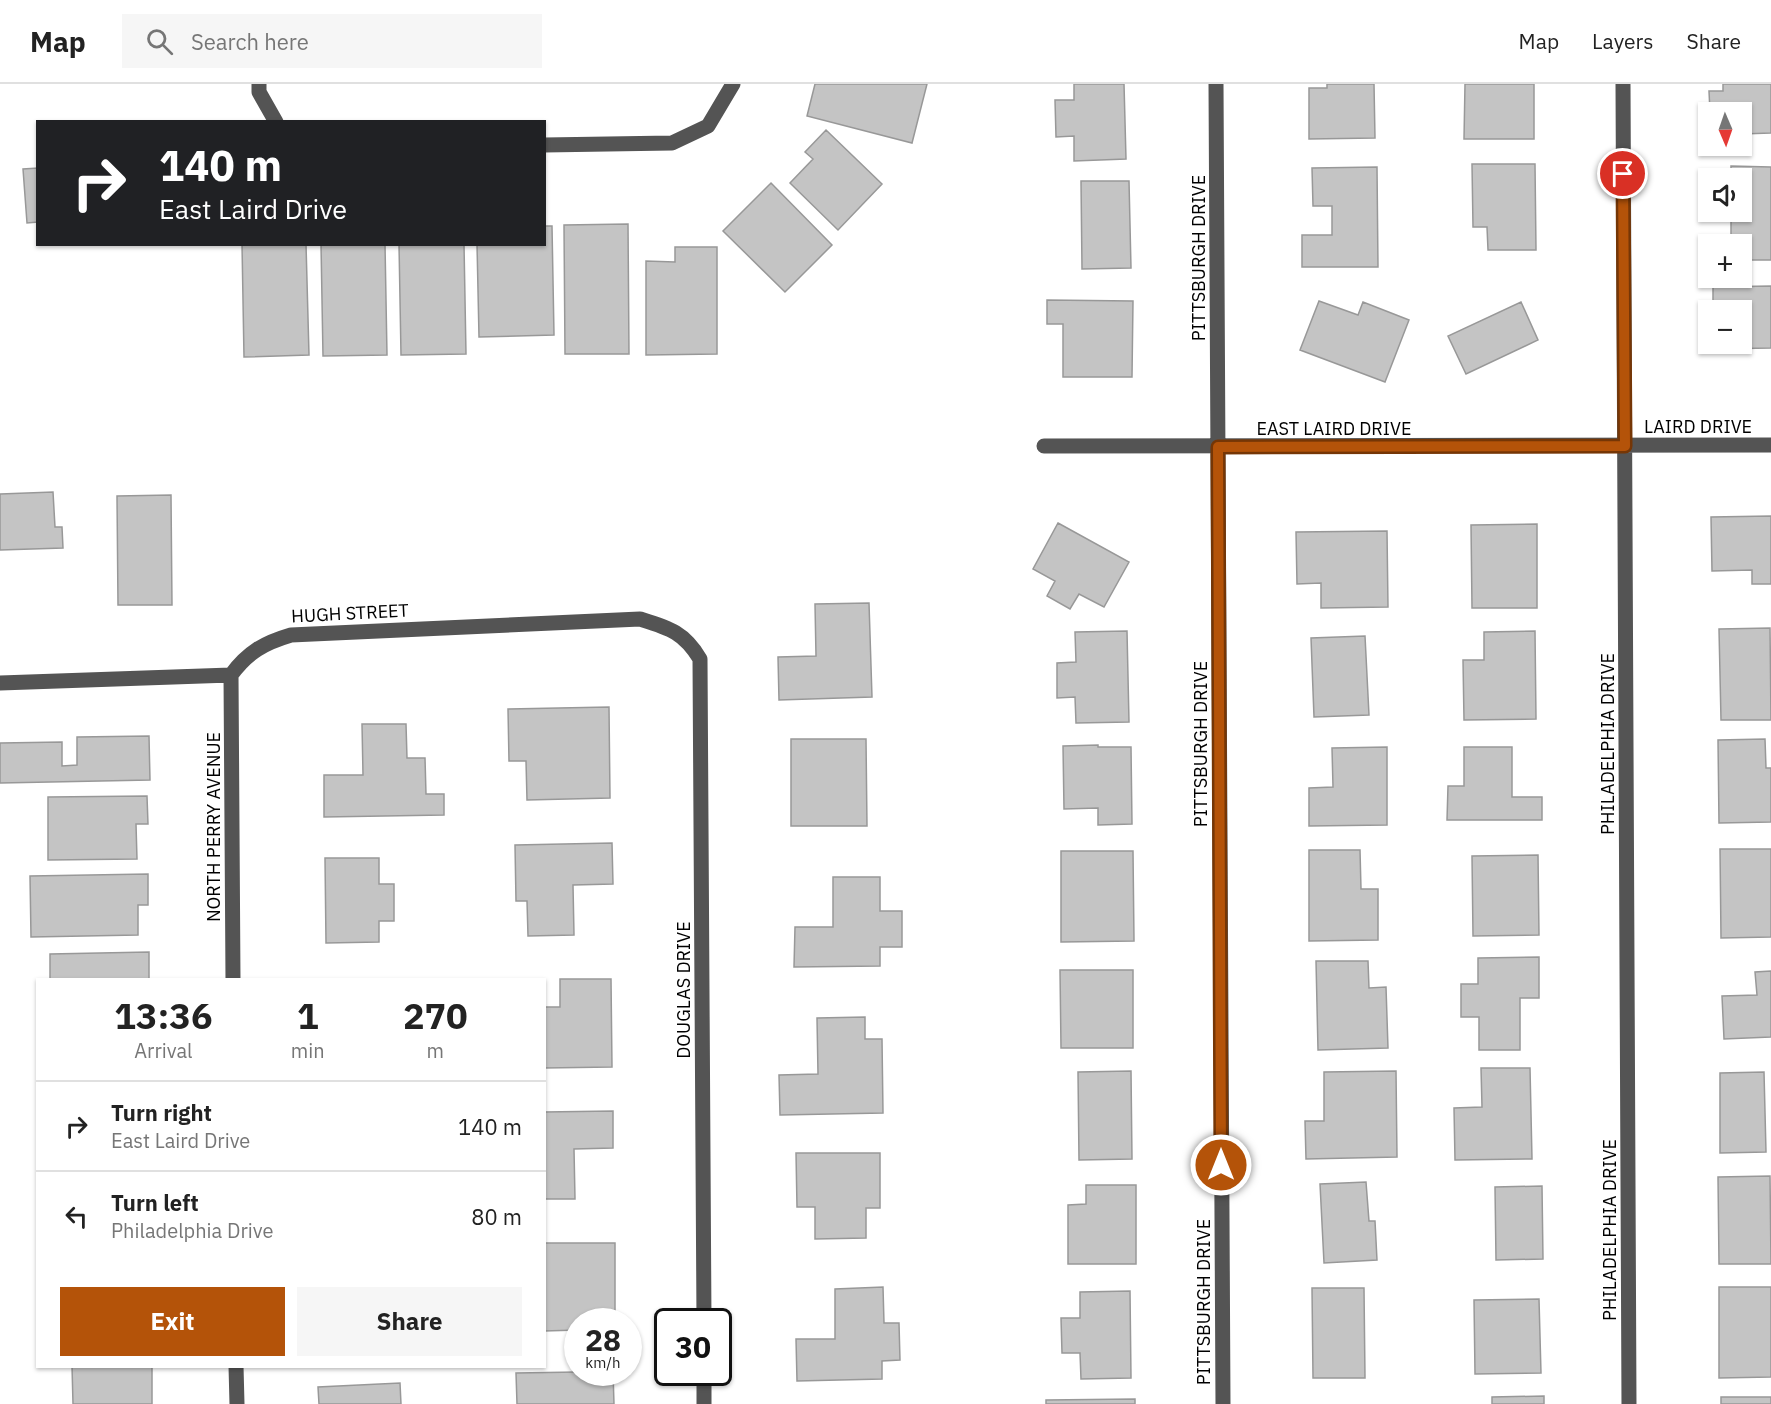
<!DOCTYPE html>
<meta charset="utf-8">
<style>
body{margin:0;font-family:"IBM Plex Sans",sans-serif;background:#f6f6f6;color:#222;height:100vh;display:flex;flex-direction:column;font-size:22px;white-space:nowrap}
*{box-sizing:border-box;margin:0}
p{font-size:20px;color:#767676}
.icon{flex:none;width:33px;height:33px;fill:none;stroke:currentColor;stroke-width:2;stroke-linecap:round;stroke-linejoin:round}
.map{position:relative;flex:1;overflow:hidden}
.sheet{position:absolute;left:36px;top:894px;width:510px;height:390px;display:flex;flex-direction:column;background:#fff;border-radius:0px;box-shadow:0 2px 4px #0004}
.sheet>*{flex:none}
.top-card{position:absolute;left:36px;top:36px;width:510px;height:126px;border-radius:0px;box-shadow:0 2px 4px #0004;background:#202124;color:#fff;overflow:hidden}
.needle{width:39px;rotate:178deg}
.fabs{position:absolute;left:1698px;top:18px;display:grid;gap:12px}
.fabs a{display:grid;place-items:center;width:54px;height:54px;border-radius:0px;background:#fff;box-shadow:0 2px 4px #0004;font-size:30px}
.speed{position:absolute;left:564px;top:1224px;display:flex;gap:12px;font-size:30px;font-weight:700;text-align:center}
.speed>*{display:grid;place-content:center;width:78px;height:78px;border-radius:50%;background:#fff;box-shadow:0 2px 4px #0004;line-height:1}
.speed small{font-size:15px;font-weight:400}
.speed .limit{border:3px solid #111;border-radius:9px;background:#fff;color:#111}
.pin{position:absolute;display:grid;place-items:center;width:51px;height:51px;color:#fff;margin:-26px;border:3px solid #fff;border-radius:50%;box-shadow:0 2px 6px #0007}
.me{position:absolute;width:66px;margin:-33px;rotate:0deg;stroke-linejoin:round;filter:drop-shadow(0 0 4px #0008)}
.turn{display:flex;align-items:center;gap:21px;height:126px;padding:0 24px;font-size:27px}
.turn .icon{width:78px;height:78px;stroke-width:2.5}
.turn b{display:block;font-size:42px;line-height:51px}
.eta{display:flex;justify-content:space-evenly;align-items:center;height:102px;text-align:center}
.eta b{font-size:36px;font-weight:800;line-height:42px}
.cta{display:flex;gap:12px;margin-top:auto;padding:12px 24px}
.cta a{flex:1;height:69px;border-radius:0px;background:#b45309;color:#fff;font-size:24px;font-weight:800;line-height:69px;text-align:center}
.cta a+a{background:#f6f6f6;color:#222}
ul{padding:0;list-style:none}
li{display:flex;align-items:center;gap:18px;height:90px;padding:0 24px;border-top:2px solid #e0e0e0}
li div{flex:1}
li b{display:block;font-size:22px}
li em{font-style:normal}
header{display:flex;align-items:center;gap:36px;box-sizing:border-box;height:84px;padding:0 30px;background:#fff;border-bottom:2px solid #e0e0e0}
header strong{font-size:28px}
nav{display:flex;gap:33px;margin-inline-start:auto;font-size:21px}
.search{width:420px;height:54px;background:#f6f6f6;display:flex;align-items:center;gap:15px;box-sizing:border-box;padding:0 21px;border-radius:0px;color:#767676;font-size:22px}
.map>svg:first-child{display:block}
</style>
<header>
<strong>Map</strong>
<div class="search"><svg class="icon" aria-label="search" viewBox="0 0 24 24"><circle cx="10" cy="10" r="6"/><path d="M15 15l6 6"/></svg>Search here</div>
<nav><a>Map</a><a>Layers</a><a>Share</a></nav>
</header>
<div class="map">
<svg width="1771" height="1320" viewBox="0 0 1771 1320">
<rect width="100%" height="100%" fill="#fff"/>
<path fill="#c4c4c4" stroke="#989898" stroke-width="1.5" d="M 815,0 L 927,0 L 912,59 L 807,32 Z
M 1074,0 L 1124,0 L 1126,75 L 1074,77 L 1074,52 L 1056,53 L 1055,16 L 1074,16 Z
M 1327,0 L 1374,0 L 1375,54 L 1309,55 L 1309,4 L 1327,4 Z
M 1465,0 L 1534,0 L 1534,55 L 1464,55 Z
M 1723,0 L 1771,0 L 1771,49 L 1742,50 L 1742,28 L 1710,28 L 1709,7 L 1723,7 Z
M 826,46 L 882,100 L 838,146 L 790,99 L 813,75 L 805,68 Z
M 1472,80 L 1535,80 L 1536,166 L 1488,166 L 1487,143 L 1473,143 Z
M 1731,82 L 1771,83 L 1771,176 L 1742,176 L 1742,160 L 1731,160 L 1731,128 L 1742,128 L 1742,94 L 1731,94 Z
M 1377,83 L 1378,183 L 1302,183 L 1302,151 L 1332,151 L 1332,122 L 1313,122 L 1312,84 Z
M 38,84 L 38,138 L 27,139 L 23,85 Z
M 1081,97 L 1129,97 L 1131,184 L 1082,185 Z
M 771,99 L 832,161 L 785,208 L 723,147 Z
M 628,140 L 629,270 L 565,270 L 564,141 Z
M 544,142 L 552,142 L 554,251 L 479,253 L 477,160 L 544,160 Z
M 242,160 L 306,160 L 309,271 L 244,273 Z
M 321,160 L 385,160 L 387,271 L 323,272 Z
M 399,160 L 464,160 L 466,270 L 401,271 Z
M 675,163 L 717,163 L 717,270 L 646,271 L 646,177 L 675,178 Z
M 1771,202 L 1771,264 L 1714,265 L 1714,260 L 1742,260 L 1742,226 L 1713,226 L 1713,203 Z
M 1047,216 L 1133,217 L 1132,293 L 1063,293 L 1063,240 L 1047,240 Z
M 1319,217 L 1358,231 L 1363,218 L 1409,236 L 1385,298 L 1300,266 Z
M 1521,218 L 1538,256 L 1466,290 L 1448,252 Z
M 53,408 L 55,443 L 62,443 L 63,464 L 0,466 L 0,410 Z
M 171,411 L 172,521 L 118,521 L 117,412 Z
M 1771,432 L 1771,500 L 1752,500 L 1752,486 L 1712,487 L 1711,433 Z
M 1058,439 L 1129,478 L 1104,523 L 1079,510 L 1070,525 L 1047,512 L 1055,497 L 1033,485 Z
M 1537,440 L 1537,524 L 1472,524 L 1471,441 Z
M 1387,447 L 1388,523 L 1321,524 L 1321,499 L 1297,500 L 1296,448 Z
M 869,519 L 872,613 L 779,616 L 778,573 L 816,572 L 815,520 Z
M 1770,544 L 1771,636 L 1721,636 L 1719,545 Z
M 1127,547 L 1129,638 L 1076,639 L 1075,613 L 1057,614 L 1057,579 L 1076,578 L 1075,548 Z
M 1535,547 L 1536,635 L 1464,636 L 1463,576 L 1484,576 L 1484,548 Z
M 1365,552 L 1369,631 L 1314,633 L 1311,554 Z
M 609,623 L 610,714 L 527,716 L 526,677 L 509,677 L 508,625 Z
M 362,640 L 406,640 L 407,674 L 425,674 L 426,710 L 444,710 L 444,731 L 324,733 L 324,691 L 363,691 Z
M 149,652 L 150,696 L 0,699 L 0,659 L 62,658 L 62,682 L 77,681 L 77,653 Z
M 791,655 L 866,655 L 867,742 L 791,742 Z
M 1765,655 L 1766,684 L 1771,684 L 1771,738 L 1719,739 L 1718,656 Z
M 1098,661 L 1098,663 L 1131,663 L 1132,740 L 1098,741 L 1098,724 L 1064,725 L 1063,662 Z
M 1387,663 L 1387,741 L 1309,742 L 1309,704 L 1333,703 L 1332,664 Z
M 1464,663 L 1512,663 L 1512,713 L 1542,713 L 1542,736 L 1447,736 L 1448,702 L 1464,702 Z
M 147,712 L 148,740 L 136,740 L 137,775 L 48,776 L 48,713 Z
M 612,759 L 613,800 L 573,801 L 574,851 L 528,852 L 527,817 L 516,817 L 515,761 Z
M 1720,765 L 1771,765 L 1771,853 L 1721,854 Z
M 1309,766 L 1360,766 L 1361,805 L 1378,805 L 1378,856 L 1309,857 Z
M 1061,767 L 1133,767 L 1134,857 L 1061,858 Z
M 1538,771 L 1539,851 L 1473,852 L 1472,772 Z
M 325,774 L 379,774 L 379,800 L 394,800 L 394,837 L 379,837 L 379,858 L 326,859 Z
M 148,790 L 148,821 L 138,821 L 138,851 L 31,853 L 30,792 Z
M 833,793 L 880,793 L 880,827 L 902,827 L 902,863 L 880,863 L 880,882 L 794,883 L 795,843 L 833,843 Z
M 149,868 L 149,896 L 50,896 L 50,870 Z
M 1539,873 L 1539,914 L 1520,914 L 1520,966 L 1479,966 L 1479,933 L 1461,933 L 1461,900 L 1478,900 L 1478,874 Z
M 1316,877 L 1368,877 L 1369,904 L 1386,903 L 1388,964 L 1318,966 Z
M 1060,886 L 1133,886 L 1133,964 L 1061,964 Z
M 1771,887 L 1771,953 L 1724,955 L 1722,912 L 1757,911 L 1755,888 Z
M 560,895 L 611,895 L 612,983 L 544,984 L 544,923 L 560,923 Z
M 865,933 L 865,955 L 882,955 L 883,1029 L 780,1031 L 779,991 L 818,990 L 817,934 Z
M 1481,984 L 1530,984 L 1532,1075 L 1455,1076 L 1454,1024 L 1482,1023 Z
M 1131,987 L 1132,1075 L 1079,1076 L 1078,988 Z
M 1396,987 L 1397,1073 L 1306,1075 L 1305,1037 L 1324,1037 L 1324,988 Z
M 1764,988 L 1766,1068 L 1720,1069 L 1720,989 Z
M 613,1027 L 613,1064 L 574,1065 L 575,1115 L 544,1115 L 544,1028 Z
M 796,1069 L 880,1069 L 880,1124 L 866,1124 L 866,1154 L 815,1155 L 815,1123 L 797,1123 Z
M 1770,1092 L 1771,1180 L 1719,1180 L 1718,1093 Z
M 1366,1098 L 1369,1137 L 1375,1137 L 1377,1176 L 1324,1179 L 1320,1100 Z
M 1086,1101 L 1136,1101 L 1136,1180 L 1068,1180 L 1068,1121 L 1086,1120 Z
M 1542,1102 L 1543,1175 L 1496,1176 L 1495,1103 Z
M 544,1159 L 615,1159 L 615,1238 L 578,1238 L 578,1246 L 544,1247 Z
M 883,1203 L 884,1239 L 899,1239 L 900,1276 L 882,1277 L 882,1295 L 797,1297 L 796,1255 L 835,1255 L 835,1205 Z
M 1719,1203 L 1771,1203 L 1771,1293 L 1719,1294 Z
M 1312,1204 L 1364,1204 L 1365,1294 L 1313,1294 Z
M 1130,1207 L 1131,1294 L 1081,1295 L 1080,1269 L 1062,1269 L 1061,1234 L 1080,1234 L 1080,1208 Z
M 1539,1215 L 1541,1289 L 1475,1290 L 1474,1216 Z
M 72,1282 L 152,1282 L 152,1320 L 73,1320 Z
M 578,1288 L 613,1288 L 614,1320 L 517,1320 L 516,1289 Z
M 400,1299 L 401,1320 L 319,1320 L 318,1303 Z
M 1544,1312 L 1544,1320 L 1492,1320 L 1492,1313 Z
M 1721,1313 L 1771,1313 L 1771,1320 L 1721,1320 Z
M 1135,1315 L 1135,1320 L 1046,1320 L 1046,1316 Z"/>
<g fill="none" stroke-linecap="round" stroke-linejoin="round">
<path stroke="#545454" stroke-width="15" d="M 259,0 L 259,8 L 276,38
M 1216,0 L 1223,1320
M 1623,0 L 1629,1320
M 544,61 L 672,59 L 708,42 L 733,0
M 1044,362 L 1771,361
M 231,591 L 233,896
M 0,599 L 231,591 C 248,568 264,559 291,551 L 640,535 C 669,544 684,548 700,575 L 704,1238
M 236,1282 L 237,1320
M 704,1288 L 704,1320"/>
</g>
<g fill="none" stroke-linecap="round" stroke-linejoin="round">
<g stroke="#753606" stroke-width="15">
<path id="route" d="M 1221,1081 L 1218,363 L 1625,362 L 1623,90"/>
</g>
<use href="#route" stroke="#b45309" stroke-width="10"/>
</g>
<g text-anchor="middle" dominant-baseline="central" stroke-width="6" stroke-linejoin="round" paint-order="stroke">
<g font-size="18" fill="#000" stroke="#fff">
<text transform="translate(1198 174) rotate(-90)">PITTSBURGH DRIVE</text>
<text x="1698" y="342">LAIRD DRIVE</text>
<text x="1334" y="344">EAST LAIRD DRIVE</text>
<text transform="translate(350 529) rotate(-3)">HUGH STREET</text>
<text transform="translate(1200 660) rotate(-90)">PITTSBURGH DRIVE</text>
<text transform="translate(1607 660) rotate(-90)">PHILADELPHIA DRIVE</text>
<text transform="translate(213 743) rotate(-90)">NORTH PERRY AVENUE</text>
<text transform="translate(683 906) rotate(-90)">DOUGLAS DRIVE</text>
<text transform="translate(1609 1146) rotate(-90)">PHILADELPHIA DRIVE</text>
<text transform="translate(1203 1218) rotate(-90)">PITTSBURGH DRIVE</text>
</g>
</g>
</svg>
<div class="fabs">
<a><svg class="needle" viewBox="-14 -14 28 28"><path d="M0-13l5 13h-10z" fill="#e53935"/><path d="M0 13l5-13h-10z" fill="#767676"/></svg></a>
<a><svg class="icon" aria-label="sound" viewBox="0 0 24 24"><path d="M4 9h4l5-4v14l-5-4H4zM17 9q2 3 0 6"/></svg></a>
<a>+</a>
<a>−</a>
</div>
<div class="speed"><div>28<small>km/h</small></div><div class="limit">30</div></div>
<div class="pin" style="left:1623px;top:90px;background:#d93025"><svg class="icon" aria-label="arrive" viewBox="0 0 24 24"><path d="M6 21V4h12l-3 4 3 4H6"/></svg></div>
<svg class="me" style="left:1221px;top:1081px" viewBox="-20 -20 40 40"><circle r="17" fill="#b45309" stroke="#fff" stroke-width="3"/><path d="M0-11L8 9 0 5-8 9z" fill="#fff"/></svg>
<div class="top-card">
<div class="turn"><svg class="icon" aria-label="right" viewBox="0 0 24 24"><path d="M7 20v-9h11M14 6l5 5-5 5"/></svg><div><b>140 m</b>East Laird Drive</div></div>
</div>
<section class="sheet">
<div class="eta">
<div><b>13:36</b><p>Arrival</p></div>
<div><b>1</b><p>min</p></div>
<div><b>270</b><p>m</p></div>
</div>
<ul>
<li><svg class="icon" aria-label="right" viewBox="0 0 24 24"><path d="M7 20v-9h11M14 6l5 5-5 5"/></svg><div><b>Turn right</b><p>East Laird Drive</p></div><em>140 m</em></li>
<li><svg class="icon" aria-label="left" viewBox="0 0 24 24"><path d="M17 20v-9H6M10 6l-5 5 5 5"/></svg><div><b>Turn left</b><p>Philadelphia Drive</p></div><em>80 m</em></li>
</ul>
<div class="cta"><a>Exit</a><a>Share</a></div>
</section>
</div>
